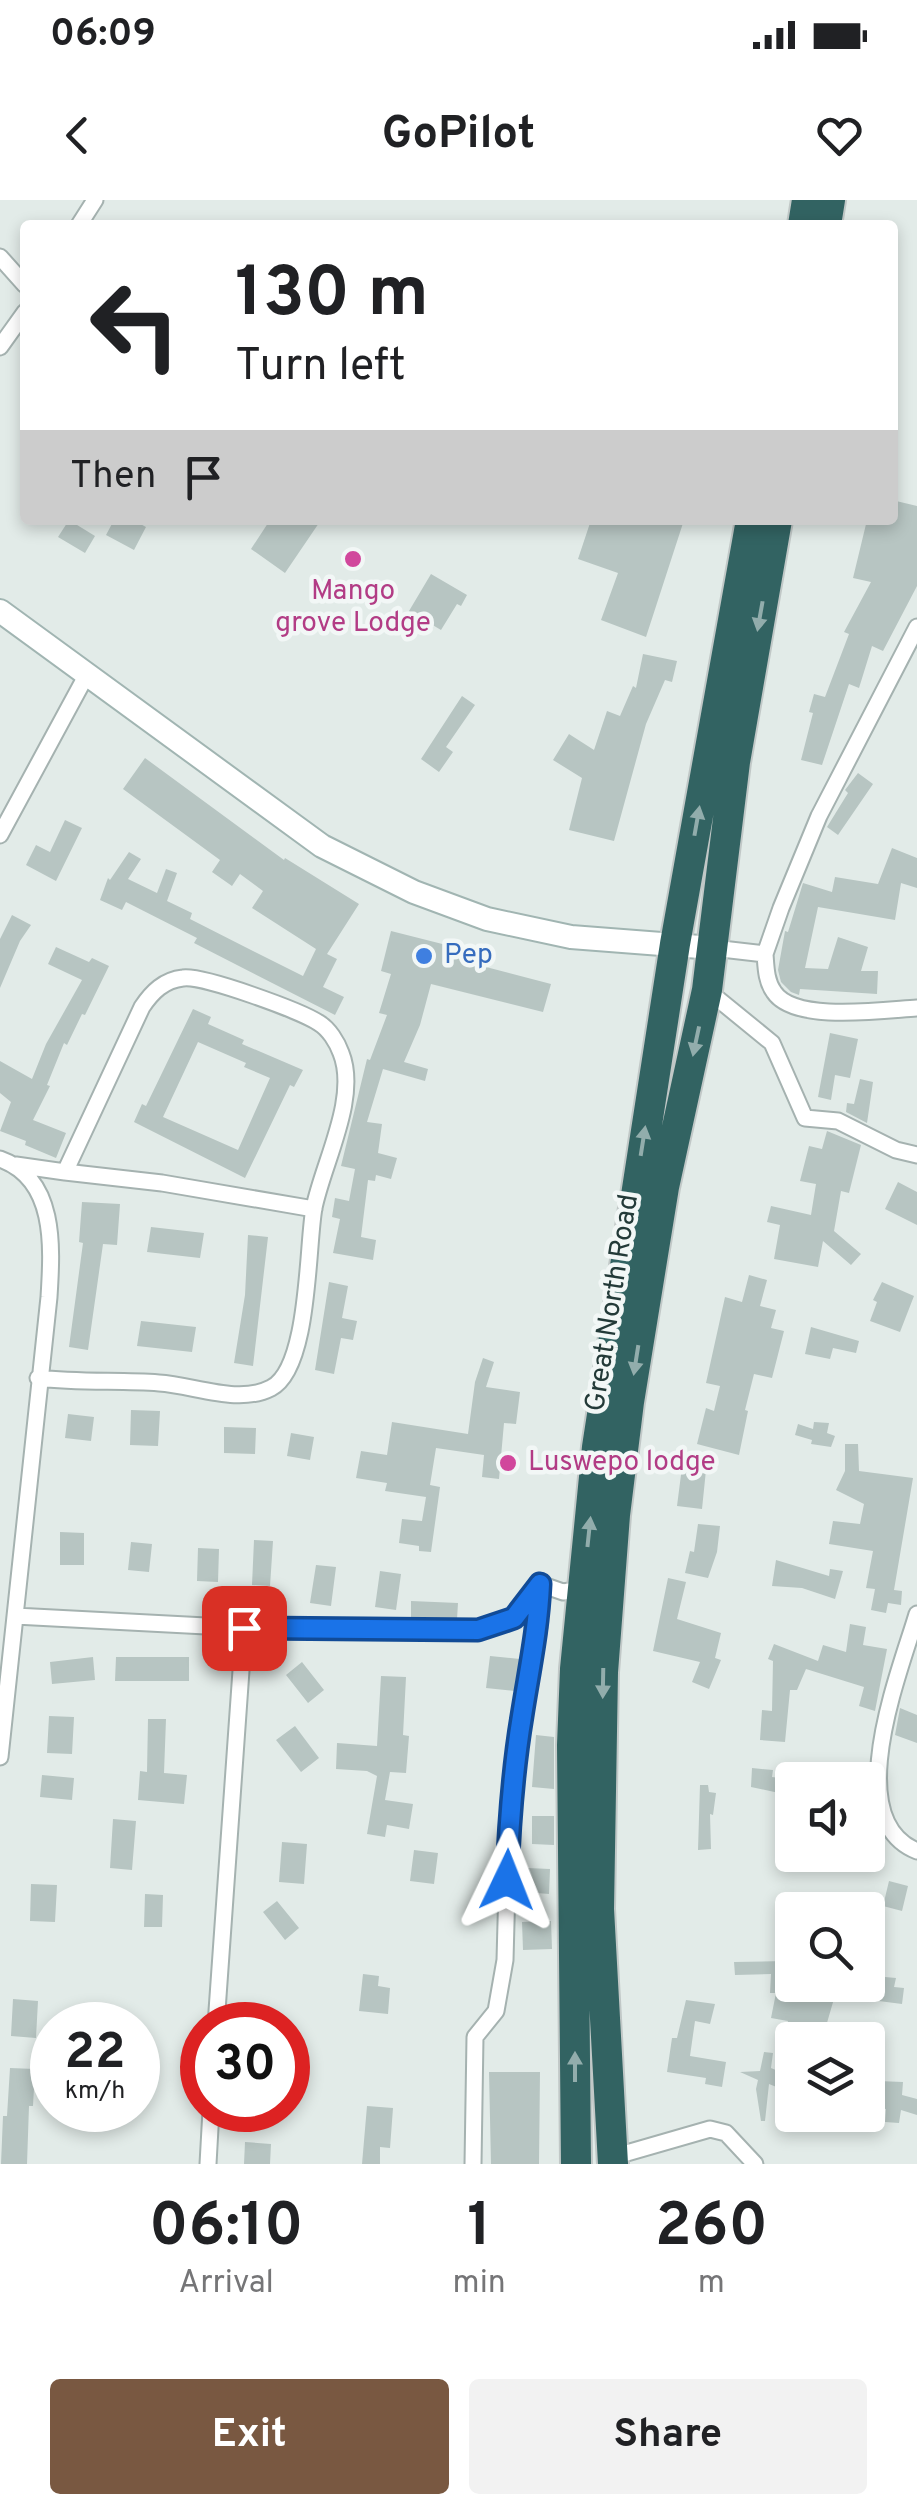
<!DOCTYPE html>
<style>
body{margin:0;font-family:Overpass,sans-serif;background:#f2f2f2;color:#202124;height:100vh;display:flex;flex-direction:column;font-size:38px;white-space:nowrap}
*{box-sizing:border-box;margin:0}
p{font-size:32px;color:#757577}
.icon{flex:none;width:55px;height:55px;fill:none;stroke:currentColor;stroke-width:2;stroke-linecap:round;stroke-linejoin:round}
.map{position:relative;height:1964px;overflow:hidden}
.details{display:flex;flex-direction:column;background:#fff;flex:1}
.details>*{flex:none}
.top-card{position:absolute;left:20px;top:20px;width:878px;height:305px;border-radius:10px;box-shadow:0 5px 15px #0003;background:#fff;color:#202124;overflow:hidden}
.buttons{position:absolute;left:775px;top:1562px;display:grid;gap:20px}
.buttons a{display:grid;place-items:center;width:110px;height:110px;border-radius:10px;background:#fff;box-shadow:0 5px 15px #0003;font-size:50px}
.speed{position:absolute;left:30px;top:1802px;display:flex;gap:20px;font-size:50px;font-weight:700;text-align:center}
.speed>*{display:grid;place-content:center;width:130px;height:130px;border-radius:50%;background:#fff;box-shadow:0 5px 15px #0003;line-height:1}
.speed small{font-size:25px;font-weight:400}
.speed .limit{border:15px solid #d22;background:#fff;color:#111}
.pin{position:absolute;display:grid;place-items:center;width:85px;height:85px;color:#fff;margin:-42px;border-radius:20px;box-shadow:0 5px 15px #0006}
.me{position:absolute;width:110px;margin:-55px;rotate:2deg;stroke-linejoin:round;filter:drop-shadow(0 0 8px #0008)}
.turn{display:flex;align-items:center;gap:35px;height:210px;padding:0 50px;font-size:45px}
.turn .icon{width:130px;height:130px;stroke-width:2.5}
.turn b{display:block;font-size:70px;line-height:85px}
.then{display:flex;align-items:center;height:95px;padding:0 50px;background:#0003;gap:20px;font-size:38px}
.eta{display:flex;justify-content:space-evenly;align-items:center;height:170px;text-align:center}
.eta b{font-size:60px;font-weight:700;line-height:70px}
.button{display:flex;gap:20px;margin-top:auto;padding:20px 50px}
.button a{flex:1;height:115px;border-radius:10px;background:#795841;color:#fff;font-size:40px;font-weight:700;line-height:115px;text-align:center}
.button a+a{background:#f2f2f2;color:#202124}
.status{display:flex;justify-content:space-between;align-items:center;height:70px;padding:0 50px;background:#fff;direction:ltr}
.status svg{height:28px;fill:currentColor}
header{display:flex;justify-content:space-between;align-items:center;height:130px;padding:0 50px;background:#fff;font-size:45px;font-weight:700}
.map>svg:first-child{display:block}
</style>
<div class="status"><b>06:09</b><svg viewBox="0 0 49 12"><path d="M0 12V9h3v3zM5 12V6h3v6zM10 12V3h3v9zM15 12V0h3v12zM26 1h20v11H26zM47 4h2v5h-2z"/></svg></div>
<header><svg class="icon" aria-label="back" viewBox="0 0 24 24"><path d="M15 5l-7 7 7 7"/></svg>GoPilot<svg class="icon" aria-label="heart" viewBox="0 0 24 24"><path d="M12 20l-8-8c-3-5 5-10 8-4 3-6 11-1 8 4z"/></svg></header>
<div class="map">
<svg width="917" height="1964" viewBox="0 0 917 1964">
<rect width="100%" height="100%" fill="#e2ebe8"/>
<path fill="#b7c5c2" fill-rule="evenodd" d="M 892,300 L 917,306 L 917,386 L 883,451 L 872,446 L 859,488 L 849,484 L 822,565 L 801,560 L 813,513 L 809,512 L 814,494 L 825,497 L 849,434 L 844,432 L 871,382 L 853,378 L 867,320 L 892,320 Z
M 69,320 L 95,336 L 85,353 L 58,337 Z
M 114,320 L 133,320 L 146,327 L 134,350 L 106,335 Z
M 270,320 L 321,320 L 285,373 L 251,349 Z
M 591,320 L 684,320 L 646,437 L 601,420 L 618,373 L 578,359 Z
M 431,374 L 467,395 L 461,406 L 457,404 L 441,430 L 409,411 Z
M 643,454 L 677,461 L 672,482 L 665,480 L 646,524 L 614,641 L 569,630 L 582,578 L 553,560 L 569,534 L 594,550 L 607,511 L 620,516 L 633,486 L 636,488 Z
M 462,496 L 475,505 L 446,547 L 453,552 L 439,572 L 421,559 Z
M 145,558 L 284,660 L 285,658 L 359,704 L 327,754 L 337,759 L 323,787 L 344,797 L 335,815 L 194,743 L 197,738 L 126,702 L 122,710 L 100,700 L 108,678 L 110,680 L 129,652 L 141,659 L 128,679 L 157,693 L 166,669 L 177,673 L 167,701 L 192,713 L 190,719 L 251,750 L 303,776 L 316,749 L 252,708 L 263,691 L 240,674 L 232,686 L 212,672 L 220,660 L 123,589 Z
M 858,573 L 873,584 L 838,635 L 827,627 L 848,593 L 845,590 Z
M 65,620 L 82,628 L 56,681 L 26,665 L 36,645 L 50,652 Z
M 892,648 L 917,658 L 917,688 L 901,683 L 895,720 L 818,707 L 805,768 L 828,769 L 838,737 L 868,747 L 861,771 L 878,771 L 877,794 L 800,789 L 799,795 L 791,792 L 781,782 L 778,770 L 785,731 L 788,732 L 803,683 L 832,692 L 835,677 L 878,684 Z
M 12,715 L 31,725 L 20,741 L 0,788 L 0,739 Z
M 391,731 L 466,750 L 463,761 L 551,784 L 543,812 L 431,784 L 420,825 L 404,862 L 428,869 L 425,881 L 383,869 L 367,922 L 382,924 L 378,953 L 397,958 L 391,979 L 376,975 L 375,981 L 368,980 L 361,1037 L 376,1040 L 373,1060 L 333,1053 L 340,1019 L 332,1017 L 335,998 L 349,1001 L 355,969 L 341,966 L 367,859 L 370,860 L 387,815 L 379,813 L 391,774 L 381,771 Z
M 56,747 L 89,762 L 92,758 L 109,766 L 85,815 L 82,814 L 67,845 L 64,843 L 47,885 L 50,886 L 33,920 L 66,933 L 56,958 L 25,945 L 26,941 L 0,931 L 11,902 L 0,893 L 0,861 L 32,879 L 46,844 L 82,780 L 48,764 Z
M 193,809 L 211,817 L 208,824 L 244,840 L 242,844 L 303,870 L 294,887 L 290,885 L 245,978 L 134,922 L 142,904 L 146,906 ZM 198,842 L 246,863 L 244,867 L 270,878 L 238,950 L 163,917 Z
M 830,833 L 858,839 L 850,878 L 835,875 L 831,900 L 818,897 Z
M 860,879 L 873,882 L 867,923 L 846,912 L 847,903 L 854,904 Z
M 827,931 L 861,945 L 849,993 L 841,991 L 834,1031 L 861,1054 L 851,1065 L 823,1041 L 818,1067 L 774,1059 L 780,1025 L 767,1022 L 771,1006 L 811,1015 L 816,984 L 800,981 L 809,946 L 822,949 Z
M 898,982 L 917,992 L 917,1025 L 885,1009 Z
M 82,1002 L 120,1004 L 117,1045 L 103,1044 L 88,1150 L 69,1147 L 83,1043 L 79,1042 Z
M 151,1027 L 204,1033 L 200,1058 L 147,1052 Z
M 248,1035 L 268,1037 L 253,1166 L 234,1163 L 245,1095 Z
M 749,1075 L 767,1080 L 760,1106 L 776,1110 L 771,1128 L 784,1131 L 772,1178 L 754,1174 L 745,1210 L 748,1211 L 739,1255 L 697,1244 L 706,1208 L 714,1211 L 720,1186 L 706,1183 L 725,1097 L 742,1102 Z
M 329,1082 L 348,1086 L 342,1118 L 357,1121 L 353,1140 L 341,1138 L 334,1174 L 315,1170 Z
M 882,1082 L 914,1096 L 900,1132 L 870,1121 L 877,1102 L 873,1100 Z
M 141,1121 L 196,1127 L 192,1152 L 137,1146 Z
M 811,1127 L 859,1141 L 856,1153 L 833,1148 L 830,1159 L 805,1154 Z
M 483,1158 L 494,1162 L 486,1187 L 520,1192 L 516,1224 L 504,1223 L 499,1279 L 482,1277 L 484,1255 L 436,1248 L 430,1285 L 440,1287 L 431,1352 L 419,1351 L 419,1346 L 399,1343 L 402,1319 L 422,1321 L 426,1297 L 385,1291 L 387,1283 L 356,1278 L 361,1251 L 387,1255 L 392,1222 L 468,1234 L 475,1182 Z
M 131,1210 L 160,1211 L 158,1246 L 130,1245 Z
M 68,1214 L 94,1217 L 91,1241 L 65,1238 Z
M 814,1222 L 829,1223 L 827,1233 L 835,1236 L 831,1247 L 811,1244 L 812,1240 L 795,1235 L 798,1224 L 813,1229 Z
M 224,1227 L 256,1228 L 255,1254 L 224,1253 Z
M 291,1233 L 314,1237 L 310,1260 L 287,1256 Z
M 845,1244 L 858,1244 L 859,1271 L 913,1278 L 894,1390 L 902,1391 L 901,1405 L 888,1403 L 886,1413 L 871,1410 L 875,1389 L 866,1388 L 873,1351 L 829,1344 L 833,1321 L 860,1324 L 864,1304 L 836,1290 L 845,1271 Z
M 682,1267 L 706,1270 L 702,1309 L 677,1306 Z
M 698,1324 L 720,1326 L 717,1352 L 708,1378 L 685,1373 L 690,1351 L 694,1352 Z
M 60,1332 L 84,1333 L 84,1365 L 60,1365 Z
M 254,1340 L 273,1341 L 270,1386 L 252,1385 Z
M 131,1342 L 152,1344 L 149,1372 L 128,1370 Z
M 198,1348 L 219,1349 L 218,1382 L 197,1381 Z
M 776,1360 L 829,1376 L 830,1369 L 843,1371 L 835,1399 L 802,1388 L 772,1386 Z
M 316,1365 L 336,1367 L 331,1406 L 310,1403 Z
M 380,1371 L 401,1374 L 396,1410 L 375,1407 Z
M 668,1378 L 686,1382 L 677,1419 L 721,1433 L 715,1458 L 721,1460 L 709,1489 L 692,1482 L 700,1462 L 653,1451 Z
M 411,1401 L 458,1403 L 457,1419 L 411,1418 Z
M 850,1424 L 866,1427 L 863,1445 L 887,1449 L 875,1511 L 859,1506 L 864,1487 L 806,1469 L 797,1490 L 790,1490 L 785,1542 L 760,1540 L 762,1510 L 772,1511 L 773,1461 L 768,1459 L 774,1444 L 818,1461 L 823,1445 L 846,1452 Z
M 490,1456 L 520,1459 L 515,1491 L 486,1488 Z
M 93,1457 L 95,1480 L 52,1484 L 50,1462 Z
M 116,1457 L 189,1457 L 189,1481 L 115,1481 Z
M 302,1462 L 324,1490 L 308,1503 L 286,1475 Z
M 381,1476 L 406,1477 L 403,1535 L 409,1536 L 406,1573 L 390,1572 L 385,1600 L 413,1604 L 409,1629 L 387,1625 L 385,1637 L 367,1634 L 377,1576 L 367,1571 L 336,1569 L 337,1543 L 377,1546 Z
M 900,1508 L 917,1515 L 917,1543 L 895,1535 Z
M 49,1516 L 74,1517 L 72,1554 L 47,1553 Z
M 148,1519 L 166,1519 L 164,1573 L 187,1575 L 184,1604 L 138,1600 L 140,1571 L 147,1572 Z
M 295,1526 L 319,1558 L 301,1572 L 276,1540 Z
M 536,1535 L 554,1537 L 554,1589 L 532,1587 Z
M 752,1568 L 773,1570 L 772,1577 L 780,1578 L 779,1593 L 751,1587 Z
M 42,1575 L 74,1578 L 72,1600 L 40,1597 Z
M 700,1585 L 708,1585 L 709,1592 L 716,1593 L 713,1615 L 710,1614 L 711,1649 L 698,1650 Z
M 532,1616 L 554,1616 L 554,1645 L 532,1644 Z
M 113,1619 L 136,1621 L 132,1670 L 110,1668 Z
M 282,1642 L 307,1644 L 304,1684 L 279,1682 Z
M 414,1650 L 438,1653 L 434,1684 L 410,1681 Z
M 527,1668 L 550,1669 L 549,1694 L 525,1692 Z
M 889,1681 L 908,1686 L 902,1711 L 883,1706 Z
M 31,1684 L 57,1685 L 55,1722 L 30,1721 Z
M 145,1694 L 163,1695 L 162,1727 L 144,1727 Z
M 277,1701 L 299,1728 L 285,1740 L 263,1712 Z
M 551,1721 L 552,1749 L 523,1750 L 522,1722 Z
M 785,1761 L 783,1785 L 838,1785 L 822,1840 L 783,1840 L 788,1821 L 771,1818 L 776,1793 L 770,1793 L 771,1774 L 735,1775 L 734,1762 Z
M 363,1774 L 379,1776 L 378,1786 L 390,1788 L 388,1814 L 359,1811 Z
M 874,1776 L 896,1778 L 894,1787 L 904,1788 L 902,1804 L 871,1800 Z
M 13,1799 L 38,1801 L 36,1838 L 11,1836 Z
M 686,1800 L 715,1804 L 710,1824 L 695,1821 L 690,1856 L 726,1862 L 722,1887 L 705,1884 L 706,1878 L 667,1872 L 672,1838 L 677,1838 Z
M 764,1852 L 773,1853 L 771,1868 L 785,1874 L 779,1888 L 769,1884 L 765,1921 L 761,1921 L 756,1889 L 758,1880 L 740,1872 L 760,1871 Z
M 10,1868 L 35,1869 L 33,1906 L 29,1906 L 27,1964 L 1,1964 L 3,1916 L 7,1916 Z
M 489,1872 L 540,1872 L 539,1964 L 491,1964 Z
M 878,1881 L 903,1882 L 902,1895 L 917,1899 L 917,1915 L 901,1910 L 899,1923 L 885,1922 L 886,1909 L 872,1908 L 868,1883 Z
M 367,1906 L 393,1908 L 390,1948 L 380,1947 L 380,1964 L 362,1964 Z
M 245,1942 L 271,1944 L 270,1964 L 244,1964 Z"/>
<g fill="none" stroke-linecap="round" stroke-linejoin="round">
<g stroke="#a5b2b0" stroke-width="19">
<path id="street" d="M 79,25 L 95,0
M 0,57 L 25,85
M 0,147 L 25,112
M 0,635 L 86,476
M 713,748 L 765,754 L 781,708 L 819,616 L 917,427
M 765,754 C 766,767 766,781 774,792 C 794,823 884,810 917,808
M 707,790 L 772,843 L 805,918 L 838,921 L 896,950 L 917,955
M 0,959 C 57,979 52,1048 49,1097 L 0,1557
M 16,965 L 65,972 L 142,807 C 152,792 164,780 183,778 C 203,775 301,811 319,823 C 329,829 337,842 341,853 C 359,898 323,963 314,1008 C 307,1045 310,1168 271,1188 C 238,1205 194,1185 159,1183 C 119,1180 79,1183 38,1178
M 65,972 L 162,983 L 314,1009
M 917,1414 C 901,1469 839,1620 917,1651
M 15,1416 L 244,1428 L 478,1430 L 514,1418 L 540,1384 L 563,1392 L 583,1389
M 216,1825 L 244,1428
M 613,1957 L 710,1929 L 726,1933 L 755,1964
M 208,1964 L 211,1910
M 473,1964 L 475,1837 L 496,1811 L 505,1760 L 509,1611 L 522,1516 L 539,1427 L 540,1384"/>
</g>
<g stroke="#a1b5b2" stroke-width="26">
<path id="secondary" d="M 0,411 L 322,646 L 414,692 L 487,719 L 571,737 L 713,748"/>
</g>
<g stroke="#c1c8c7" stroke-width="34">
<path id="highway" d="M 803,25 L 807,0
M 826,25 L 830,0
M 576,1964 L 572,1545 L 575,1469 L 597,1247 L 675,744 L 751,320
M 613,1964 L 599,1709 L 603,1472 L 615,1315 L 629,1202 L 664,987 L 707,790 L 735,562 L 777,320"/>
</g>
<use href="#street" stroke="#fff" stroke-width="15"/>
<use href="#secondary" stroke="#fff" stroke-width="22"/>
<use href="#highway" stroke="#326362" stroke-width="30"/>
</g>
<defs><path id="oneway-solid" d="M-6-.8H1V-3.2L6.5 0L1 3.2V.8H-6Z" transform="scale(2.5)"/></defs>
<g fill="#92adac">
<use href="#oneway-solid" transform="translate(760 416) rotate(100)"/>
<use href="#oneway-solid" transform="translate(697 621) rotate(-80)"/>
<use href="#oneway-solid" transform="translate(696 841) rotate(102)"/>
<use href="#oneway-solid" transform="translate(643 941) rotate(-81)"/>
<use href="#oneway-solid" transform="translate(636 1160) rotate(99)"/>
<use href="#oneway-solid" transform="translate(589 1332) rotate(-84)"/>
<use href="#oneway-solid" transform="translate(603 1483) rotate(91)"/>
<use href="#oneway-solid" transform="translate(575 1867) rotate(-90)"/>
</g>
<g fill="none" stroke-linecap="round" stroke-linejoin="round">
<g stroke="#114b97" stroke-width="25">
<path id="route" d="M 244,1428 L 478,1430 L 514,1418 L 540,1384 C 538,1430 529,1471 522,1516 C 513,1570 509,1625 507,1680"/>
</g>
<use href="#route" stroke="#1a73e8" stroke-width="18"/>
</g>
<g fill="#d1479c" stroke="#f2f7f6" stroke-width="4">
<circle cx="353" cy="359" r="10"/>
<circle cx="508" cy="1263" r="10"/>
</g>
<circle fill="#3f7fe0" stroke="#f2f7f6" stroke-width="4" cx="424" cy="756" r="10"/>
<g text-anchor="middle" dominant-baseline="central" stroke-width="9" stroke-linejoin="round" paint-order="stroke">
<g font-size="28" fill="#b23c85" stroke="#f2f7f6">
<text x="353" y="392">Mango<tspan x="353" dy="32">grove Lodge</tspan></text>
<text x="528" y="1263" text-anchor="start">Luswepo lodge</text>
</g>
<g font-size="28" fill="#366cbe" stroke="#f2f7f6" text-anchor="start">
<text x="444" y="756">Pep</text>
</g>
<g font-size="28" fill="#233a38" stroke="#f2f7f6">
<text transform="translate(613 1103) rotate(-81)">Great North Road</text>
</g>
</g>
</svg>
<div class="buttons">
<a><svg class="icon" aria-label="sound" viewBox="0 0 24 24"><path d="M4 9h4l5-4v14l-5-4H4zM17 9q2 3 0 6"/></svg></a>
<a><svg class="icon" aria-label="search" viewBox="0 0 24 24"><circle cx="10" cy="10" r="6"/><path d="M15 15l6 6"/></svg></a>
<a><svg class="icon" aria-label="layers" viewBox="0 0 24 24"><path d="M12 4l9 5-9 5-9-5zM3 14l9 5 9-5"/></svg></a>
</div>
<div class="speed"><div>22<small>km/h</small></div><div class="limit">30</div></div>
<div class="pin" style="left:244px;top:1428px;background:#d93025"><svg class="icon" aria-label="arrive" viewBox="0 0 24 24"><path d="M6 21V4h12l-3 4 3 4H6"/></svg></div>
<svg class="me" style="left:507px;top:1680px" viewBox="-20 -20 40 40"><path d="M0-17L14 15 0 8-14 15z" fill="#1a73e8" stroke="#fff" stroke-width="4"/></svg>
<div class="top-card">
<div class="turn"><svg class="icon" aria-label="left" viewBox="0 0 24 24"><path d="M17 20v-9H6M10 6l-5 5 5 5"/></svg><div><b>130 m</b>Turn left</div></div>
<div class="then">Then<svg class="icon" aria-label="arrive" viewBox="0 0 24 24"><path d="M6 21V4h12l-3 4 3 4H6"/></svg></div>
</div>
</div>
<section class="details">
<div class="eta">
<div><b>06:10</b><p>Arrival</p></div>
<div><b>1</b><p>min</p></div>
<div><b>260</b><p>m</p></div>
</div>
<div class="button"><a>Exit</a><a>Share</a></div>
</section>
